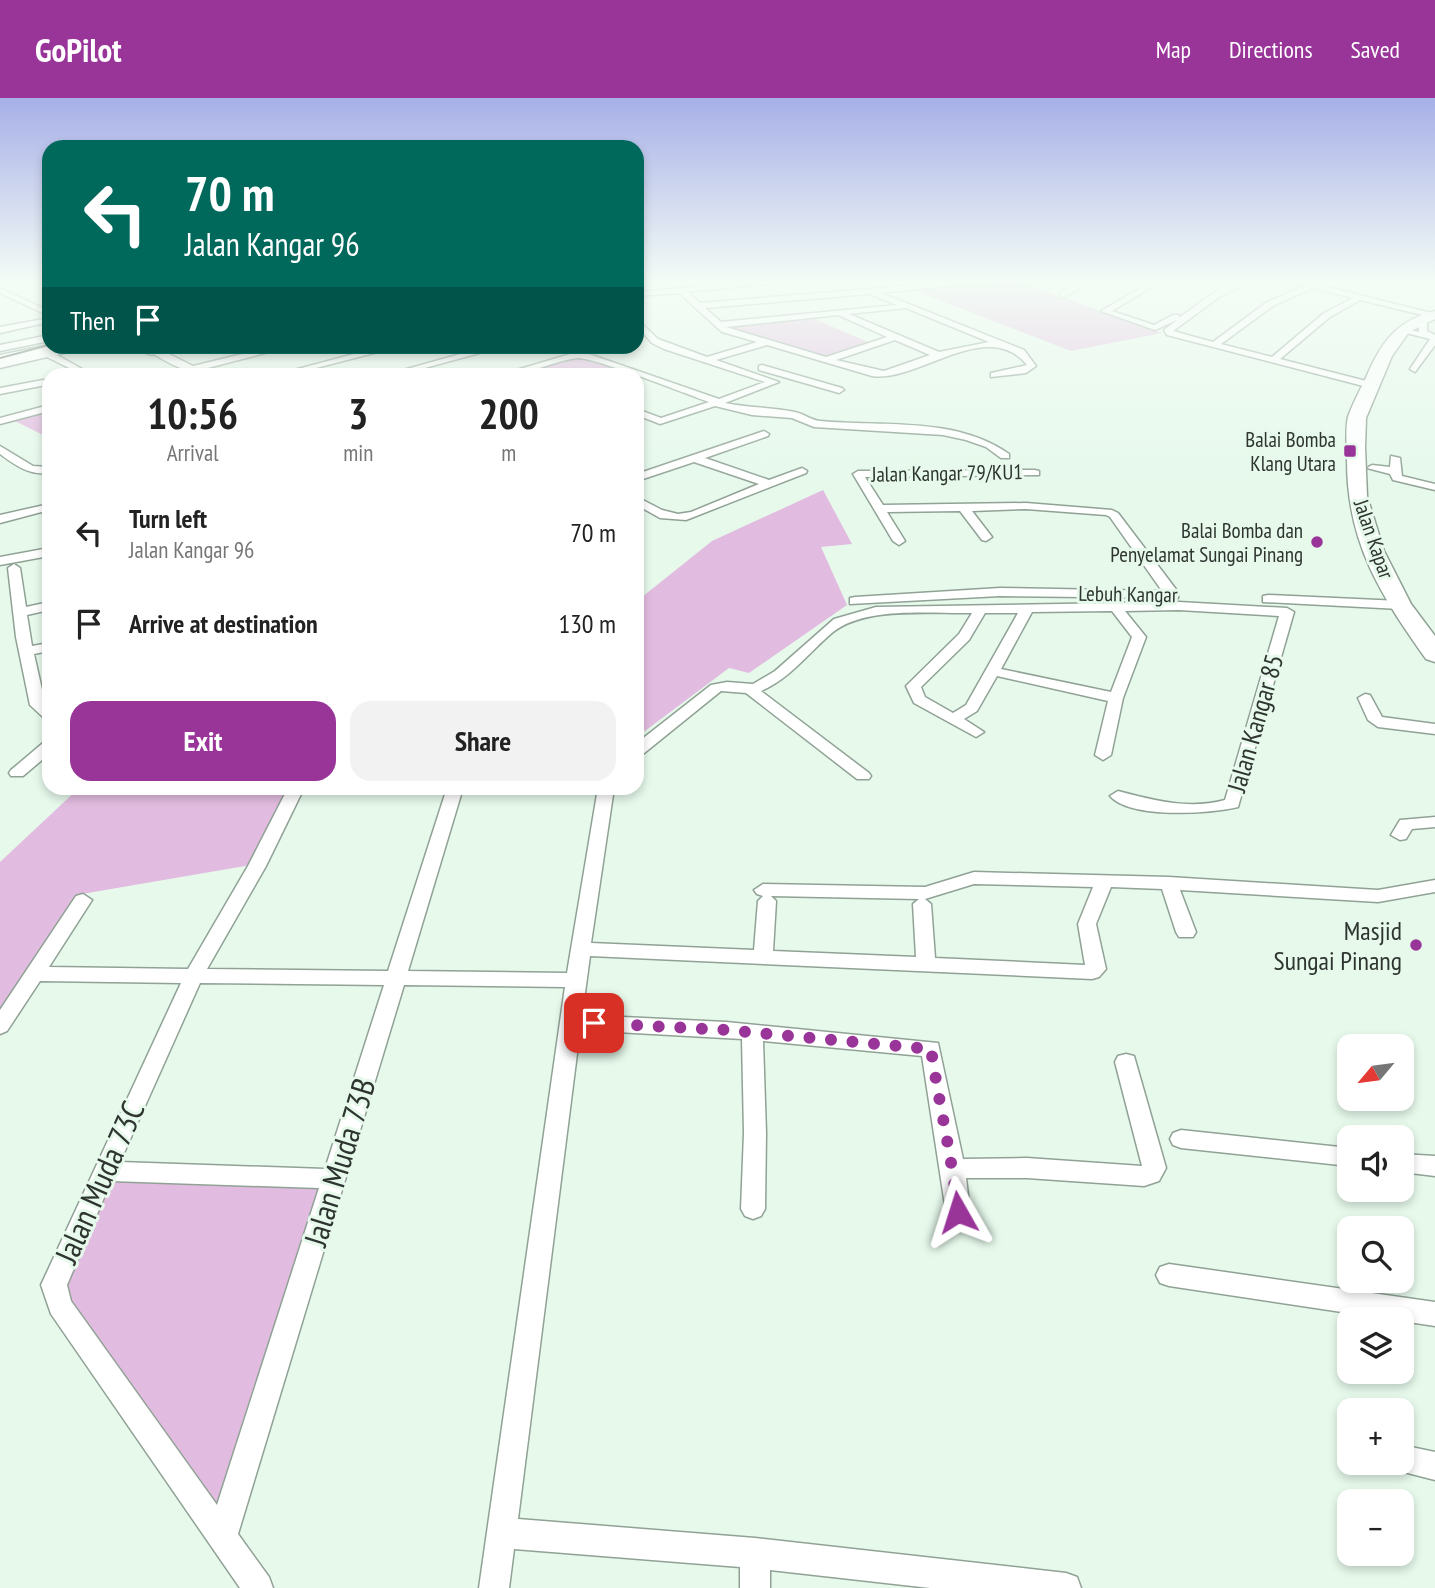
<!DOCTYPE html>
<meta charset="utf-8">
<style>
body{margin:0;font-family:"PT Sans Narrow",sans-serif;background:#f2f2f2;color:#222;height:100vh;display:flex;flex-direction:column;font-size:26px;white-space:nowrap}
*{box-sizing:border-box;margin:0}
p{font-size:23px;color:#767676}
.icon{flex:none;width:38px;height:38px;fill:none;stroke:currentColor;stroke-width:2;stroke-linecap:round;stroke-linejoin:round}
.map{position:relative;flex:1;overflow:hidden}
.sheet{position:absolute;left:42px;top:270px;width:602px;height:427px;display:flex;flex-direction:column;background:#fff;border-radius:21px;box-shadow:0 4px 10px #0003}
.sheet>*{flex:none}
.banner{position:absolute;left:42px;top:42px;width:602px;height:214px;border-radius:21px;box-shadow:0 4px 10px #0003;background:#00695c;color:#fff;overflow:hidden}
.needle{width:46px;rotate:241deg}
.fabs{position:absolute;left:1337px;top:936px;display:grid;gap:14px}
.fabs a{display:grid;place-items:center;width:77px;height:77px;border-radius:14px;background:#fff;box-shadow:0 4px 10px #0003;font-size:35px}
.pin{position:absolute;display:grid;place-items:center;width:60px;height:60px;color:#fff;margin:-30px;border-radius:14px;box-shadow:0 4px 10px #0006}
.me{position:absolute;width:77px;margin:-38px;rotate:354deg;stroke-linejoin:round;filter:drop-shadow(0 0 5px #0008)}
.turn{display:flex;align-items:center;gap:24px;height:147px;padding:0 28px;font-size:32px}
.turn .icon{width:91px;height:91px;stroke-width:2.5}
.turn b{display:block;font-size:49px;line-height:60px}
.then{display:flex;align-items:center;height:66px;padding:0 28px;background:#0003;gap:14px;font-size:26px}
.eta{display:flex;justify-content:space-evenly;align-items:center;height:119px;text-align:center}
.eta b{font-size:42px;font-weight:600;line-height:49px}
.action{display:flex;gap:14px;margin-top:auto;padding:14px 28px}
.action a{flex:1;height:80px;border-radius:21px;background:#993499;color:#fff;font-size:28px;font-weight:600;line-height:80px;text-align:center}
.action a+a{background:#f2f2f2;color:#222}
ul{padding:0;list-style:none}
li{display:flex;align-items:center;gap:21px;height:91px;padding:0 28px}
li div{flex:1}
li b{display:block;font-size:26px}
li em{font-style:normal}
header{display:flex;align-items:center;gap:42px;box-sizing:border-box;height:98px;padding:0 35px;background:#993499;color:#fff}
header strong{font-size:33px}
nav{display:flex;gap:38px;margin-inline-start:auto;font-size:24px}
.map>svg:first-child{display:block}
</style>
<header>
<strong>GoPilot</strong>
<nav><a>Map</a><a>Directions</a><a>Saved</a></nav>
</header>
<div class="map">
<svg width="1435" height="1490" viewBox="0 0 1435 1490">
<rect width="100%" height="100%" fill="#e6f9eb"/>
<path fill="#e2bce0" d="M 1013,182 L 1162,235 L 1071,253 L 908,190 Z
M 812,220 L 868,244 L 826,259 L 727,229 Z
M 576,259 L 622,273 L 609,276 L 540,276 L 529,273 Z
M 49,313 L 49,337 L 43,337 L 13,322 Z
M 823,392 L 852,446 L 821,449 L 847,507 L 749,575 L 729,570 L 637,639 L 637,503 L 712,443 Z
M 79,690 L 294,690 L 251,767 L 82,796 L 0,927 L 0,764 Z
M 106,1073 L 334,1081 L 222,1439 L 60,1208 Z"/>
<g fill="none" stroke-linecap="round" stroke-linejoin="round">
<g stroke="#90a295" stroke-width="3">
<path id="street" d="M 777,182 L 805,182 L 687,194 L 700,205 L 978,182 L 1006,182 L 881,195 L 1024,252 L 1036,268 L 1026,275 L 991,279 L 991,275 L 1027,267 C 988,218 917,285 872,278 L 767,247 L 716,262 L 779,284 L 725,305 C 748,310 772,309 795,314 C 804,316 811,322 820,323 C 882,329 955,318 1009,356 L 1009,360 L 1001,360 L 986,349 L 966,342 L 943,337 L 814,329 L 792,320 L 752,317 L 715,308 L 660,326 L 637,317 L 637,311 L 661,320 L 709,304 C 687,296 591,258 577,260 C 552,263 529,278 503,276 L 597,248 L 613,248 L 589,256 L 719,301 L 765,284 L 664,251 L 652,245 L 637,228 L 637,221 L 658,241 L 707,259 L 757,244 L 722,234 L 679,195 L 637,198 L 637,194 ZM 870,196 L 897,207 L 721,224 L 705,210 ZM 906,210 L 989,244 L 939,254 L 849,216 ZM 838,217 L 887,239 L 826,259 L 726,229 ZM 895,242 L 930,257 L 884,273 L 836,262 Z
M 1081,182 L 1090,182 L 1066,199 L 1060,199 L 1060,195 Z
M 1154,182 L 1163,182 L 1112,213 L 1154,227 L 1173,217 L 1179,217 L 1179,220 C 1200,205 1225,182 1252,182 L 1218,200 L 1173,233 L 1213,244 L 1267,204 L 1305,188 L 1288,182 L 1300,182 L 1435,216 L 1435,220 L 1360,202 L 1330,219 L 1280,261 L 1374,285 L 1376,287 L 1371,290 L 1167,237 L 1164,232 L 1177,222 L 1155,232 L 1101,213 ZM 1313,190 L 1353,200 L 1324,215 L 1272,259 L 1221,246 L 1273,208 Z
M 0,190 L 49,213 L 49,218 L 0,195 Z
M 49,220 L 49,224 L 0,235 L 0,229 Z
M 1423,223 L 1427,225 L 1427,233 L 1435,237 L 1435,247 L 1415,274 L 1410,271 L 1430,241 L 1406,235 L 1410,232 L 1419,234 L 1419,225 Z
M 49,237 L 49,243 L 0,253 L 0,247 Z
M 69,248 L 86,248 L 57,257 L 91,276 L 81,276 L 47,259 L 0,270 L 0,264 Z
M 142,248 L 160,251 L 193,248 L 167,255 L 193,268 L 275,248 L 292,248 L 200,272 L 206,276 C 185,276 157,259 142,248 Z
M 384,248 L 401,248 L 293,276 L 279,276 Z
M 489,248 L 505,248 L 403,276 L 389,276 Z
M 762,267 L 842,290 L 844,292 L 839,295 L 759,272 L 759,268 Z
M 43,282 L 46,283 L 46,287 L 0,296 L 0,290 Z
M 49,307 L 49,313 L 0,326 L 0,320 Z
M 764,333 L 769,336 L 768,338 L 705,360 L 769,382 L 802,370 L 807,373 L 806,375 L 686,422 L 660,420 L 637,407 L 637,399 L 662,412 L 678,416 L 691,414 L 759,386 L 694,364 L 637,383 L 637,376 Z
M 0,348 L 33,368 L 49,369 L 49,375 C 30,378 15,367 0,356 Z
M 1391,358 L 1400,360 L 1402,378 L 1435,386 L 1435,392 L 1393,382 L 1390,376 L 1367,370 L 1372,367 L 1390,369 Z
M 1035,372 L 1039,373 L 1039,377 L 865,379 L 883,407 L 1026,405 L 1112,412 L 1118,415 L 1178,494 L 1178,500 L 1000,498 L 850,506 L 850,500 L 855,499 L 1000,490 L 1162,493 L 1110,419 L 1106,417 L 1026,411 L 972,413 L 992,439 L 986,443 L 982,442 L 960,413 L 887,414 L 905,443 L 899,447 L 893,443 L 853,376 L 858,373 Z
M 49,406 L 49,412 L 0,425 L 0,417 Z
M 49,450 L 49,458 L 0,467 L 0,459 Z
M 14,466 L 20,470 L 26,509 L 49,504 L 49,512 L 27,517 L 32,548 L 49,545 L 49,553 L 34,556 L 45,605 L 49,609 L 49,622 L 44,620 L 30,607 L 16,539 L 8,470 Z
M 1268,497 L 1400,503 L 1407,507 L 1400,511 L 1263,504 L 1263,498 Z
M 1179,504 L 1287,510 L 1294,514 L 1238,709 C 1210,716 1130,721 1110,698 L 1118,693 C 1153,702 1188,712 1225,702 L 1279,518 L 1179,512 L 1125,513 L 1146,539 L 1123,600 L 1111,657 L 1103,662 L 1095,657 L 1108,603 L 997,578 L 977,613 L 964,621 L 984,634 L 976,639 L 914,605 L 906,588 L 959,536 L 972,515 C 930,516 867,508 833,534 C 809,554 791,580 761,593 L 869,675 L 871,678 L 869,681 L 857,681 L 746,595 L 721,593 L 643,656 L 637,658 L 637,645 L 711,587 L 727,584 L 753,586 L 775,573 L 834,521 L 876,509 ZM 1112,513 L 1132,539 L 1111,594 L 1001,571 L 1032,514 ZM 985,515 L 1018,515 L 966,607 L 953,615 L 925,599 L 921,589 L 969,542 Z
M 1365,596 L 1370,597 L 1382,619 L 1435,626 L 1435,636 L 1378,629 L 1368,622 L 1358,600 Z
M 49,643 L 49,656 L 23,678 L 11,678 L 9,675 L 11,672 L 43,645 Z
M 288,690 L 304,690 L 266,768 L 207,871 L 388,873 L 447,690 L 463,690 L 408,873 L 567,875 L 598,690 L 614,690 L 591,845 L 754,852 L 758,803 L 763,798 L 757,796 L 754,792 L 763,786 L 925,789 L 974,774 L 1169,779 L 1378,792 L 1435,782 L 1435,794 L 1378,804 L 1180,792 L 1196,834 L 1193,839 L 1179,839 L 1176,834 L 1162,791 L 1111,789 L 1096,826 L 1106,871 L 1099,879 L 1092,881 L 590,858 L 582,917 L 726,924 L 938,945 L 963,1061 L 1027,1060 L 1142,1068 L 1115,964 L 1118,958 L 1126,956 L 1134,958 L 1166,1070 L 1159,1083 L 1144,1088 L 1027,1080 L 966,1080 L 970,1114 L 967,1121 L 958,1124 L 949,1121 L 946,1114 L 922,958 L 763,943 L 766,1035 L 765,1111 L 761,1118 L 753,1121 L 745,1118 L 741,1111 L 744,1035 L 742,941 L 580,932 L 518,1421 L 755,1440 L 1066,1475 L 1077,1479 L 1081,1490 L 930,1490 L 770,1472 L 770,1490 L 740,1490 L 740,1469 L 514,1451 L 509,1490 L 479,1490 L 565,889 L 404,887 L 238,1436 L 269,1479 L 273,1490 L 240,1490 L 51,1216 L 41,1187 L 181,885 L 40,883 L 7,933 L 0,936 L 0,912 L 76,798 L 83,796 L 92,802 L 49,869 L 188,871 L 248,768 ZM 974,786 L 1093,789 L 1078,826 L 1085,867 L 935,860 L 931,806 L 925,801 ZM 771,798 L 919,801 L 913,806 L 916,859 L 773,853 L 776,803 ZM 200,885 L 384,887 L 325,1071 L 120,1064 ZM 111,1083 L 319,1090 L 217,1407 L 71,1203 L 67,1187 Z
M 1435,719 L 1435,729 L 1412,731 L 1406,741 L 1400,742 L 1391,737 L 1400,722 Z
M 1181,1032 L 1349,1050 L 1349,1068 L 1181,1050 L 1173,1047 L 1170,1041 L 1173,1035 Z
M 1402,1056 L 1435,1058 L 1435,1078 L 1402,1074 Z
M 1169,1166 L 1435,1204 L 1435,1228 L 1169,1188 L 1160,1185 L 1156,1177 L 1160,1169 Z
M 1402,1347 L 1435,1354 L 1435,1382 L 1392,1371 L 1389,1365 L 1402,1365 Z"/>
</g>
<g stroke="#90a295" stroke-width="3">
<path id="highway" d="M 1435,213 L 1435,221 L 1409,234 L 1392,258 L 1366,320 L 1365,349 L 1367,398 L 1384,453 L 1411,506 L 1435,538 L 1435,564 L 1426,561 C 1380,496 1347,445 1347,362 C 1347,349 1345,332 1348,319 C 1353,304 1362,289 1368,275 C 1383,241 1399,222 1435,213 Z
M 49,247 L 72,248 L 70,251 L 0,267 L 0,257 Z
M 142,248 L 157,248 L 160,252 L 152,257 L 146,255 Z"/>
</g>
<use href="#street" fill="#fff" fill-rule="evenodd"/>
<use href="#highway" fill="#fff" fill-rule="evenodd"/>
<path stroke="#636e66" stroke-width="2" d="M 0,260 L 49,247"/>
</g>
<linearGradient id="sky" x2="0" y2="1"><stop stop-color="#a7b0e7"/><stop offset="0.47" stop-color="#f4fcf6"/><stop offset="1" stop-color="#f4fcf6" stop-opacity="0"/></linearGradient>
<rect width="1435" height="390" fill="url(#sky)"/>
<g fill="none" stroke-linecap="round" stroke-linejoin="round">
<path stroke="#993499" stroke-width="12" stroke-dasharray="0 21.6" d="M 594,925 L 726,932 L 931,951 C 939,1006 952,1059 958,1114"/>
</g>
<g fill="#993499" stroke="#e6f9eb" stroke-width="2.5">
<rect x="1343" y="346" width="14" height="14" rx="3.5"/>
<circle cx="1317" cy="444" r="7"/>
<circle cx="1416" cy="847" r="7"/>
</g>
<g text-anchor="middle" dominant-baseline="central" stroke-width="6" stroke-linejoin="round" paint-order="stroke">
<g font-size="21" fill="#2e3530" stroke="#e6f9eb" text-anchor="end">
<text x="1336" y="341">Balai Bomba<tspan x="1336" dy="24">Klang Utara</tspan></text>
<text x="1303" y="432">Balai Bomba dan<tspan x="1303" dy="24">Penyelamat Sungai Pinang</tspan></text>
</g>
<g font-size="21" fill="#2e3530" stroke="#e6f9eb">
<text transform="translate(947 375) rotate(-1)">Jalan Kangar 79/KU1</text>
<text transform="translate(1374 441) rotate(71)">Jalan Kapar</text>
<text transform="translate(1128 496) rotate(1)">Lebuh Kangar</text>
</g>
<g font-size="26" fill="#2e3530" stroke="#e6f9eb">
<text transform="translate(1255 625) rotate(-74)">Jalan Kangar 85</text>
</g>
<g font-size="26" fill="#2e3530" stroke="#e6f9eb" text-anchor="end">
<text x="1402" y="832">Masjid<tspan x="1402" dy="30">Sungai Pinang</tspan></text>
</g>
<g font-size="32" fill="#2e3530" stroke="#e6f9eb">
<text transform="translate(339 1064) rotate(-73)">Jalan Muda 73B</text>
<text transform="translate(99 1084) rotate(-66)">Jalan Muda 73C</text>
</g>
</g>
</svg>
<div class="fabs">
<a><svg class="needle" viewBox="-14 -14 28 28"><path d="M0-13l5 13h-10z" fill="#e53935"/><path d="M0 13l5-13h-10z" fill="#767676"/></svg></a>
<a><svg class="icon" aria-label="sound" viewBox="0 0 24 24"><path d="M4 9h4l5-4v14l-5-4H4zM17 9q2 3 0 6"/></svg></a>
<a><svg class="icon" aria-label="search" viewBox="0 0 24 24"><circle cx="10" cy="10" r="6"/><path d="M15 15l6 6"/></svg></a>
<a><svg class="icon" aria-label="layers" viewBox="0 0 24 24"><path d="M12 4l9 5-9 5-9-5zM3 14l9 5 9-5"/></svg></a>
<a>+</a>
<a>−</a>
</div>
<div class="pin" style="left:594px;top:925px;background:#d93025"><svg class="icon" aria-label="arrive" viewBox="0 0 24 24"><path d="M6 21V4h12l-3 4 3 4H6"/></svg></div>
<svg class="me" style="left:958px;top:1114px" viewBox="-20 -20 40 40"><path d="M0-17L14 15 0 8-14 15z" fill="#993499" stroke="#fff" stroke-width="4"/></svg>
<div class="banner">
<div class="turn"><svg class="icon" aria-label="left" viewBox="0 0 24 24"><path d="M17 20v-9H6M10 6l-5 5 5 5"/></svg><div><b>70 m</b>Jalan Kangar 96</div></div>
<div class="then">Then<svg class="icon" aria-label="arrive" viewBox="0 0 24 24"><path d="M6 21V4h12l-3 4 3 4H6"/></svg></div>
</div>
<section class="sheet">
<div class="eta">
<div><b>10:56</b><p>Arrival</p></div>
<div><b>3</b><p>min</p></div>
<div><b>200</b><p>m</p></div>
</div>
<ul>
<li><svg class="icon" aria-label="left" viewBox="0 0 24 24"><path d="M17 20v-9H6M10 6l-5 5 5 5"/></svg><div><b>Turn left</b><p>Jalan Kangar 96</p></div><em>70 m</em></li>
<li><svg class="icon" aria-label="arrive" viewBox="0 0 24 24"><path d="M6 21V4h12l-3 4 3 4H6"/></svg><div><b>Arrive at destination</b></div><em>130 m</em></li>
</ul>
<div class="action"><a>Exit</a><a>Share</a></div>
</section>
</div>
